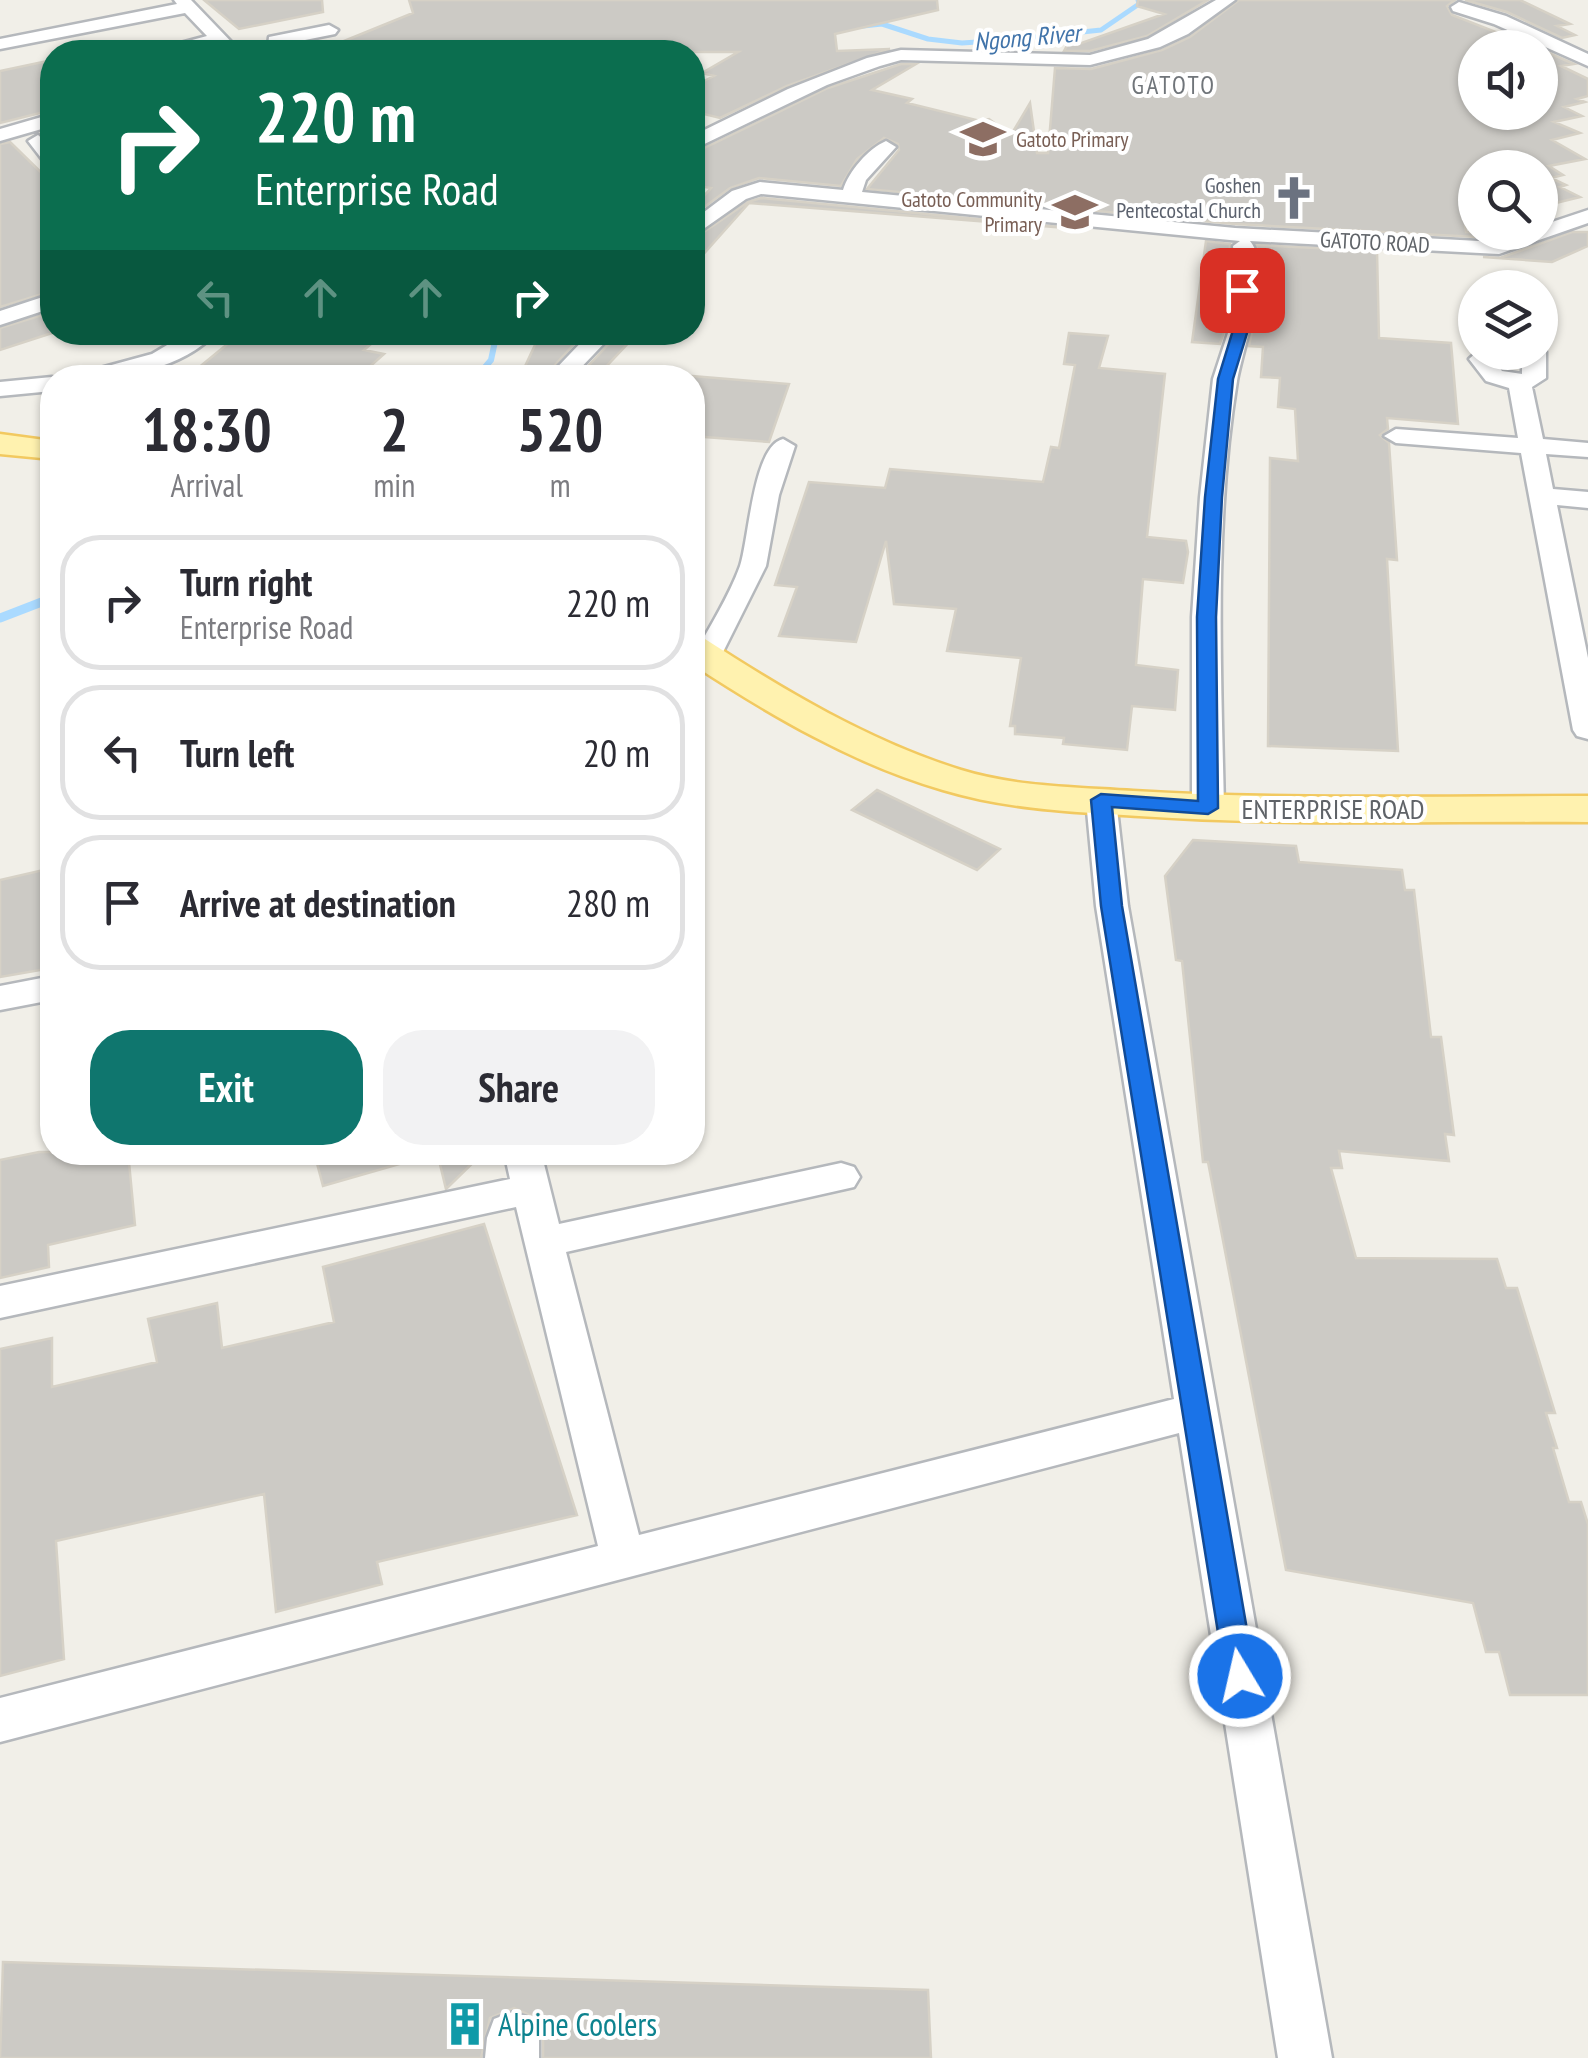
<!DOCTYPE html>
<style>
body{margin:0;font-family:"PT Sans Narrow",sans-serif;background:#f2f2f3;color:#2b2b33;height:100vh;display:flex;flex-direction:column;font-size:38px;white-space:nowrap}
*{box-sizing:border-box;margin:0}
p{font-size:32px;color:#7c7c81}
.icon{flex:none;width:55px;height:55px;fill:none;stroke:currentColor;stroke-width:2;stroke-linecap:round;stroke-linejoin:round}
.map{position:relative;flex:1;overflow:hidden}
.panel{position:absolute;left:40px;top:365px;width:665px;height:800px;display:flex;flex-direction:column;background:#fff;border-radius:40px;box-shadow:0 2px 8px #0004}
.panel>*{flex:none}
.hud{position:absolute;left:40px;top:40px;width:665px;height:305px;border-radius:40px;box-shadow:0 2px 8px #0004;background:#0b6e4f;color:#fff;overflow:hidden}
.buttons{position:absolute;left:1458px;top:30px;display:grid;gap:20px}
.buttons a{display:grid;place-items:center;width:100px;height:100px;border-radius:50%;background:#fff;box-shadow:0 2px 8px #0004;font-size:50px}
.pin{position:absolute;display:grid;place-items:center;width:85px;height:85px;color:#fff;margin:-42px;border-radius:20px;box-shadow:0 5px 15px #0006}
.me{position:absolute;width:110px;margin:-55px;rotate:351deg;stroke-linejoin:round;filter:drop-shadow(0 0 8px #0008)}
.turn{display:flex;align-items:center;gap:35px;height:210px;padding:0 50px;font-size:45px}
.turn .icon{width:130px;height:130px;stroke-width:2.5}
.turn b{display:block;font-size:70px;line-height:85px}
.lanes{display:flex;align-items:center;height:95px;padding:0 50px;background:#0003;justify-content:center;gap:50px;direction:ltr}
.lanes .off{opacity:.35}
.eta{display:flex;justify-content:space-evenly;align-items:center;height:170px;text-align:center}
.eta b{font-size:60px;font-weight:700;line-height:70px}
.cta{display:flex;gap:20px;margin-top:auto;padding:20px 50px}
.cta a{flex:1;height:115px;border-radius:40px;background:#0f766e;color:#fff;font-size:40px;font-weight:700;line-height:115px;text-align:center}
.cta a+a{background:#f2f2f3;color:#2b2b33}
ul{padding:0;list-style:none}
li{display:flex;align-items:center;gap:30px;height:135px;margin:0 20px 15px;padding:0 30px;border:5px solid #e1e1e2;border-radius:40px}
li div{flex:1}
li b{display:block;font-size:38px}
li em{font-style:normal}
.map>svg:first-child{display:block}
</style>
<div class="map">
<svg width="1588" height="2058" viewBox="0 0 1588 2058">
<rect width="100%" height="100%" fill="#f1efe8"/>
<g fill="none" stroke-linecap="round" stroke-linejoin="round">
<path stroke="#aadaff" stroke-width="5" d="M 863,26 L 882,24 L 928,39 L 962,43 L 1007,40 L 1101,30 L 1139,4 L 1138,0"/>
<path stroke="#aadaff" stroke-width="6" d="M 476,378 L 491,360 L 497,332"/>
<path stroke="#aadaff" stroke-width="9" d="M 0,618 L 52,598"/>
</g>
<path fill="#cccac5" stroke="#d6d1c6" stroke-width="2.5" d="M 204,0 L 322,0 L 323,12 L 239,29 Z
M 409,0 L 937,0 L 938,10 L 835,34 L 837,51 L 890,49 L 787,86 L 720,118 L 692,111 L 692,87 L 714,76 L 702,73 L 738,52 L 317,52 L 413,13 Z
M 1138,0 L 1208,0 L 1147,36 L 1090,51 L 1064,51 L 1069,42 L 1076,45 L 1164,14 L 1137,6 Z
M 1239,0 L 1455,0 L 1447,6 L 1452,15 L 1537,48 L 1475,48 L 1475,112 L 1540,112 L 1540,49 L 1574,64 L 1561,66 L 1588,79 L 1588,96 L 1577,99 L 1585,102 L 1564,107 L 1582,116 L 1554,122 L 1580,133 L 1552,140 L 1585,159 L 1549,166 L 1563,175 L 1551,178 L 1566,185 L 1560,187 L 1580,197 L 1540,207 L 1540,168 L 1475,168 L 1475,223 L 1465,226 L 1466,232 L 1511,232 L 1496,238 L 1235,224 L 867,189 L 899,150 L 898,144 L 884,138 L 857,159 L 841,186 L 759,178 L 730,188 L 692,216 L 692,209 L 711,188 L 692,185 L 692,154 L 828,88 L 901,64 L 916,64 L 872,90 L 912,99 L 907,103 L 980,121 L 989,119 L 1011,135 L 1030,103 L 1037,153 L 1048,153 L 1055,68 L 1091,69 L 1162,50 L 1190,37 Z
M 1465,0 L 1520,0 L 1570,24 L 1557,26 L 1575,35 L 1562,38 L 1507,12 Z
M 52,60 L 52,110 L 0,123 L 0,71 Z
M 10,142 L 52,183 L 52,291 L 0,307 L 0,144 Z
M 761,198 L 1079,229 L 749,203 L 692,267 L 692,240 L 748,202 Z
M 1572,232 L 1588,232 L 1588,246 L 1552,262 L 1483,257 L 1500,258 Z
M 1206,241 L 1230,244 L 1225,329 L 1220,344 L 1192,342 Z
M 1256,245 L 1377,251 L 1379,338 L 1451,343 L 1458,424 L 1387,418 L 1388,429 L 1380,435 L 1389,443 L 1397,560 L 1387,559 L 1398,751 L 1268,746 L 1270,458 L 1298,461 L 1295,409 L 1278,407 L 1280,378 L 1261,377 L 1263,347 L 1249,346 L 1261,289 L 1262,269 Z
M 52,312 L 52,333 L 0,350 L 0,328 Z
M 242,332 L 385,332 L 364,350 L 384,354 L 357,378 L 186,378 Z
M 541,332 L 585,332 L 544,377 L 521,375 Z
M 1069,333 L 1108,336 L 1099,368 L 1165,374 L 1147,537 L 1186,541 L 1188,552 L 1183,583 L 1143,579 L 1136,665 L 1178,670 L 1175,710 L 1132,706 L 1127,750 L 1063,744 L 1064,738 L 1015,734 L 1015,726 L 1010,726 L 1021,658 L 947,651 L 956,609 L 894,604 L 886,541 L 856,642 L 779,636 L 797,587 L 775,585 L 809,482 L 885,488 L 890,469 L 1043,482 L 1051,447 L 1059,448 L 1075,365 L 1064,364 Z
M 618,334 L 634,337 L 599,374 L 577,378 Z
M 692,376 L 789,384 L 769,442 L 692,436 Z
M 877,790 L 1000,849 L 977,870 L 852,810 Z
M 1193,840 L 1296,846 L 1299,862 L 1402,870 L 1405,890 L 1414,890 L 1431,1037 L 1441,1037 L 1454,1135 L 1445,1134 L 1449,1161 L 1339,1151 L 1342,1168 L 1331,1168 L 1356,1258 L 1497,1259 L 1506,1288 L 1517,1288 L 1555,1413 L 1546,1413 L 1557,1448 L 1553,1448 L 1569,1502 L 1581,1502 L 1588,1524 L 1588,1695 L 1510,1695 L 1499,1652 L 1486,1652 L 1473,1603 L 1286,1570 L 1208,1162 L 1203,1162 L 1182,961 L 1176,960 L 1165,876 Z
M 52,868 L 52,968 L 0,977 L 0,880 Z
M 39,1152 L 128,1152 L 135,1225 L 48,1245 L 49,1267 L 0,1278 L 0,1160 Z
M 314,1152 L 412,1152 L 413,1160 L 323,1186 Z
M 437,1152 L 484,1152 L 446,1189 Z
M 484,1224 L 577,1515 L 377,1562 L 382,1584 L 276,1612 L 264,1494 L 56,1541 L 64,1659 L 0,1676 L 0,1349 L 52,1338 L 52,1387 L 157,1362 L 148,1319 L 217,1303 L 222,1348 L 334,1322 L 323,1267 Z
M 3,1962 L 928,1990 L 931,2058 L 543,2058 L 543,2037 L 536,2018 L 514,2008 L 490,2018 L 481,2058 L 0,2058 Z"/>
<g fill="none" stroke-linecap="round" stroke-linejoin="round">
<g stroke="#b5b8bc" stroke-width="5">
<path id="minor" d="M 174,0 L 191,0 L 241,52 L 223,52 L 215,45 L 187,52 L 159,52 L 162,48 L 207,36 L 185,13 L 0,49 L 0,39 L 177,4 Z
M 1216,0 L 1235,0 L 1188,34 L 1160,47 L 1090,65 L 901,60 L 880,66 L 827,85 L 692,150 L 692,136 L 788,89 L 867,58 L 901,50 L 1090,55 L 1148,39 Z
M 1459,2 L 1506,16 L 1588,54 L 1588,66 L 1494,24 L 1453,11 L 1451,7 Z
M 329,25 L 338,30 L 335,34 L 285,44 L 285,52 L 254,52 L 268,46 L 269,37 Z
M 52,114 L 52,126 L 0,141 L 0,129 Z
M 38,135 L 52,147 L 52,165 L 45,163 L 28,141 Z
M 886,141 L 896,147 L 866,180 L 862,192 L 1235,228 L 1497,242 L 1522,232 L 1540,232 L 1540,226 L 1588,210 L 1588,223 L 1499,254 L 1250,241 C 1273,267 1242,350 1237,381 C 1214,522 1221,667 1224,808 L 1219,815 L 1197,815 L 1192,808 L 1192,617 L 1200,497 L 1213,379 L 1229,330 L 1235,268 L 1233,246 L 1240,241 L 761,194 L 746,199 L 692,237 L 692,221 L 732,191 L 760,182 L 843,190 C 849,171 868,149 886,141 Z
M 52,294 L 52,308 L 0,325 L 0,311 Z
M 189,332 L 217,332 C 182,369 126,378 79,378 L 82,373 L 152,354 Z
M 591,332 L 615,332 L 571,378 L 547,378 Z
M 1540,347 L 1546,352 L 1546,378 L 1532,387 L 1543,439 L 1588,443 L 1588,457 L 1546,454 L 1553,489 L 1588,492 L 1588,508 L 1557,505 L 1588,658 L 1588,739 L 1577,736 L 1573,730 L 1521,453 L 1396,443 L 1384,436 L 1396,429 L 1518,438 L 1509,388 L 1486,381 L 1469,359 L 1477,352 L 1540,352 ZM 1500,360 L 1522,360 L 1522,374 L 1502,371 L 1495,362 Z
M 52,377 L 52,391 L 0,396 L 0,382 Z
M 783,439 L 795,446 L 779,495 L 766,566 L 718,662 L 698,662 L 694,656 C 709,627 729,597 740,566 C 749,539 753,446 783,439 Z
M 1101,790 L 1112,793 L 1116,800 L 1128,906 L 1332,2058 L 1278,2058 L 1179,1433 L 0,1742 L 0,1698 L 598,1546 L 516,1207 L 0,1318 L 0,1286 L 510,1179 L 504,1152 L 541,1152 L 559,1224 L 841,1163 L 854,1167 L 860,1177 L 854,1187 L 566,1252 L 639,1535 L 1174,1399 L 1096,906 L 1086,800 L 1090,793 Z
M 52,976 L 52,1000 L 0,1010 L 0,986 Z
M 513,2012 L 532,2019 L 539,2038 L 539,2058 L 485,2058 L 487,2038 L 494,2019 Z"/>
</g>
<g stroke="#f2c960" stroke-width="5">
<path id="major" d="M 0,434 L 52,441 L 52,459 L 0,454 Z
M 692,636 L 705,639 C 785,691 869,741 961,770 C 1016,787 1076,787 1133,791 C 1284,800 1437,796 1588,796 L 1588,822 C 1439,821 1288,826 1139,816 C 1073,812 1006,809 943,790 C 853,764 770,715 692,664 Z"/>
</g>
<use href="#minor" fill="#fff" fill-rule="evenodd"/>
<use href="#major" fill="#fff2af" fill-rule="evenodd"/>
</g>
<path fill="#1a73e8" stroke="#114b97" stroke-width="2.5" d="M 1237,287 L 1250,290 L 1248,330 L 1233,379 L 1222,497 L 1216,617 L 1218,808 L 1208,814 L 1112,807 L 1122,906 L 1255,1676 L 1250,1687 L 1240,1691 L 1229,1687 L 1225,1676 L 1101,906 L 1091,800 L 1101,794 L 1198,801 L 1197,617 L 1205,497 L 1218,379 L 1233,330 Z"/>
<defs>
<g id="school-bare" transform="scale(3.45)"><path d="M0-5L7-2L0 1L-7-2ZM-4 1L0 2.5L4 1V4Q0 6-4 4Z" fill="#8d6e63" stroke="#fff" stroke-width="2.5" paint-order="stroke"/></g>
<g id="church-bare" transform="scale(3.45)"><path d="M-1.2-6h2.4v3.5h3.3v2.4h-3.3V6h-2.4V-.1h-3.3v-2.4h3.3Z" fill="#6b7280" stroke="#fff" stroke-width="2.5" paint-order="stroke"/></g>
<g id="building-bare" transform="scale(3.45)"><path d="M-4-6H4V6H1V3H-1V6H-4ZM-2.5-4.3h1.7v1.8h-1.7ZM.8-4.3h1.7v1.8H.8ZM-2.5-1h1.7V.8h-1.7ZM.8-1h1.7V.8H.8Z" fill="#0f9aa8" stroke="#fff" stroke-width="2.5" paint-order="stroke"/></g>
</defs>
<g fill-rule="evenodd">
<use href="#school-bare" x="983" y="139"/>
<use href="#church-bare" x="1294" y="198"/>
<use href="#school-bare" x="1075" y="212"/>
<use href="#building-bare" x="465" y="2024"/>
</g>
<g text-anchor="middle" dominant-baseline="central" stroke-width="8" stroke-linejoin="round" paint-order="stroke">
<g font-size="22" fill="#785e54" stroke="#fff" text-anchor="start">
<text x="1016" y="139">Gatoto Primary</text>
<text x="1042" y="199" text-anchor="end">Gatoto Community<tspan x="1042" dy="25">Primary</tspan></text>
</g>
<g font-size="22" fill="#5b616d" stroke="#fff" text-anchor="end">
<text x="1261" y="185">Goshen<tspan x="1261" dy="25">Pentecostal Church</tspan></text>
</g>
<g font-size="22" fill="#5f6368" stroke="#fff">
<text transform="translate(1375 242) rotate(3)">GATOTO ROAD</text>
</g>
<g font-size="25" font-style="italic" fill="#4174aa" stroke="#fff">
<text transform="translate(1027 37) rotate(-5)">Ngong River</text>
</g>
<g font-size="25" letter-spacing="2.5" fill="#70757a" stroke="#fff">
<text x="1174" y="85">GATOTO</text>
</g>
<g font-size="28" fill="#5f6368" stroke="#fff">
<text x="1333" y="808">ENTERPRISE ROAD</text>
</g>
<g font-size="32" fill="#0d838f" stroke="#fff" text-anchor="start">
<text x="498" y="2024">Alpine Coolers</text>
</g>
</g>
</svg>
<div class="buttons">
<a><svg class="icon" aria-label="sound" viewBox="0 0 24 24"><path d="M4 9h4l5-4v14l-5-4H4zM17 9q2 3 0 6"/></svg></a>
<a><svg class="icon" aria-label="search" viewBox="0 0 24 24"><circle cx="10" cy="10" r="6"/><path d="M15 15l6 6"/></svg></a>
<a><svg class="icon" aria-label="layers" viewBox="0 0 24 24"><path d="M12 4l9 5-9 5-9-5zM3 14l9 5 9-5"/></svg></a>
</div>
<div class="pin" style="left:1242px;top:290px;background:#d93025"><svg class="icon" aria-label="arrive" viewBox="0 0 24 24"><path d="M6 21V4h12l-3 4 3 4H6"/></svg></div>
<svg class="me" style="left:1240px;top:1676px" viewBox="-20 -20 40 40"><circle r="17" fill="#1a73e8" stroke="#fff" stroke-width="3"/><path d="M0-11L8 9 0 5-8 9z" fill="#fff"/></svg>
<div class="hud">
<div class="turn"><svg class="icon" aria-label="right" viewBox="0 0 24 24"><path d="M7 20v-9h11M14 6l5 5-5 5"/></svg><div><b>220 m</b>Enterprise Road</div></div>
<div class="lanes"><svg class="icon off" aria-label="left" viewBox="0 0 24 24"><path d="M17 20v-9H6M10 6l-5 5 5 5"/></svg><svg class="icon off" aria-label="ahead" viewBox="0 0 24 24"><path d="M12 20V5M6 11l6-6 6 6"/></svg><svg class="icon off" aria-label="ahead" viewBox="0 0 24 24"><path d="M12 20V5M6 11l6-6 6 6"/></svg><svg class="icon" aria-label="right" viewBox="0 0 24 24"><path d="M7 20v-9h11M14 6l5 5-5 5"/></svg></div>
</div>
<section class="panel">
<div class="eta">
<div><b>18:30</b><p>Arrival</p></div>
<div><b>2</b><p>min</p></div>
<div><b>520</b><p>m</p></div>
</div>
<ul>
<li><svg class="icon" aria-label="right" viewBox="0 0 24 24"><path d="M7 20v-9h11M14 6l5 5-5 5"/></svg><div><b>Turn right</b><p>Enterprise Road</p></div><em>220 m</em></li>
<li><svg class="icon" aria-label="left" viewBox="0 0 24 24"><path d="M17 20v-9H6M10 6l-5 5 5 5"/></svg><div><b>Turn left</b></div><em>20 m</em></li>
<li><svg class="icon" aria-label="arrive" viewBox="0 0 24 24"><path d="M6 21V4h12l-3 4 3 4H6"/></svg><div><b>Arrive at destination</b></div><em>280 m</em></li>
</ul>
<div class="cta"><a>Exit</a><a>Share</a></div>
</section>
</div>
